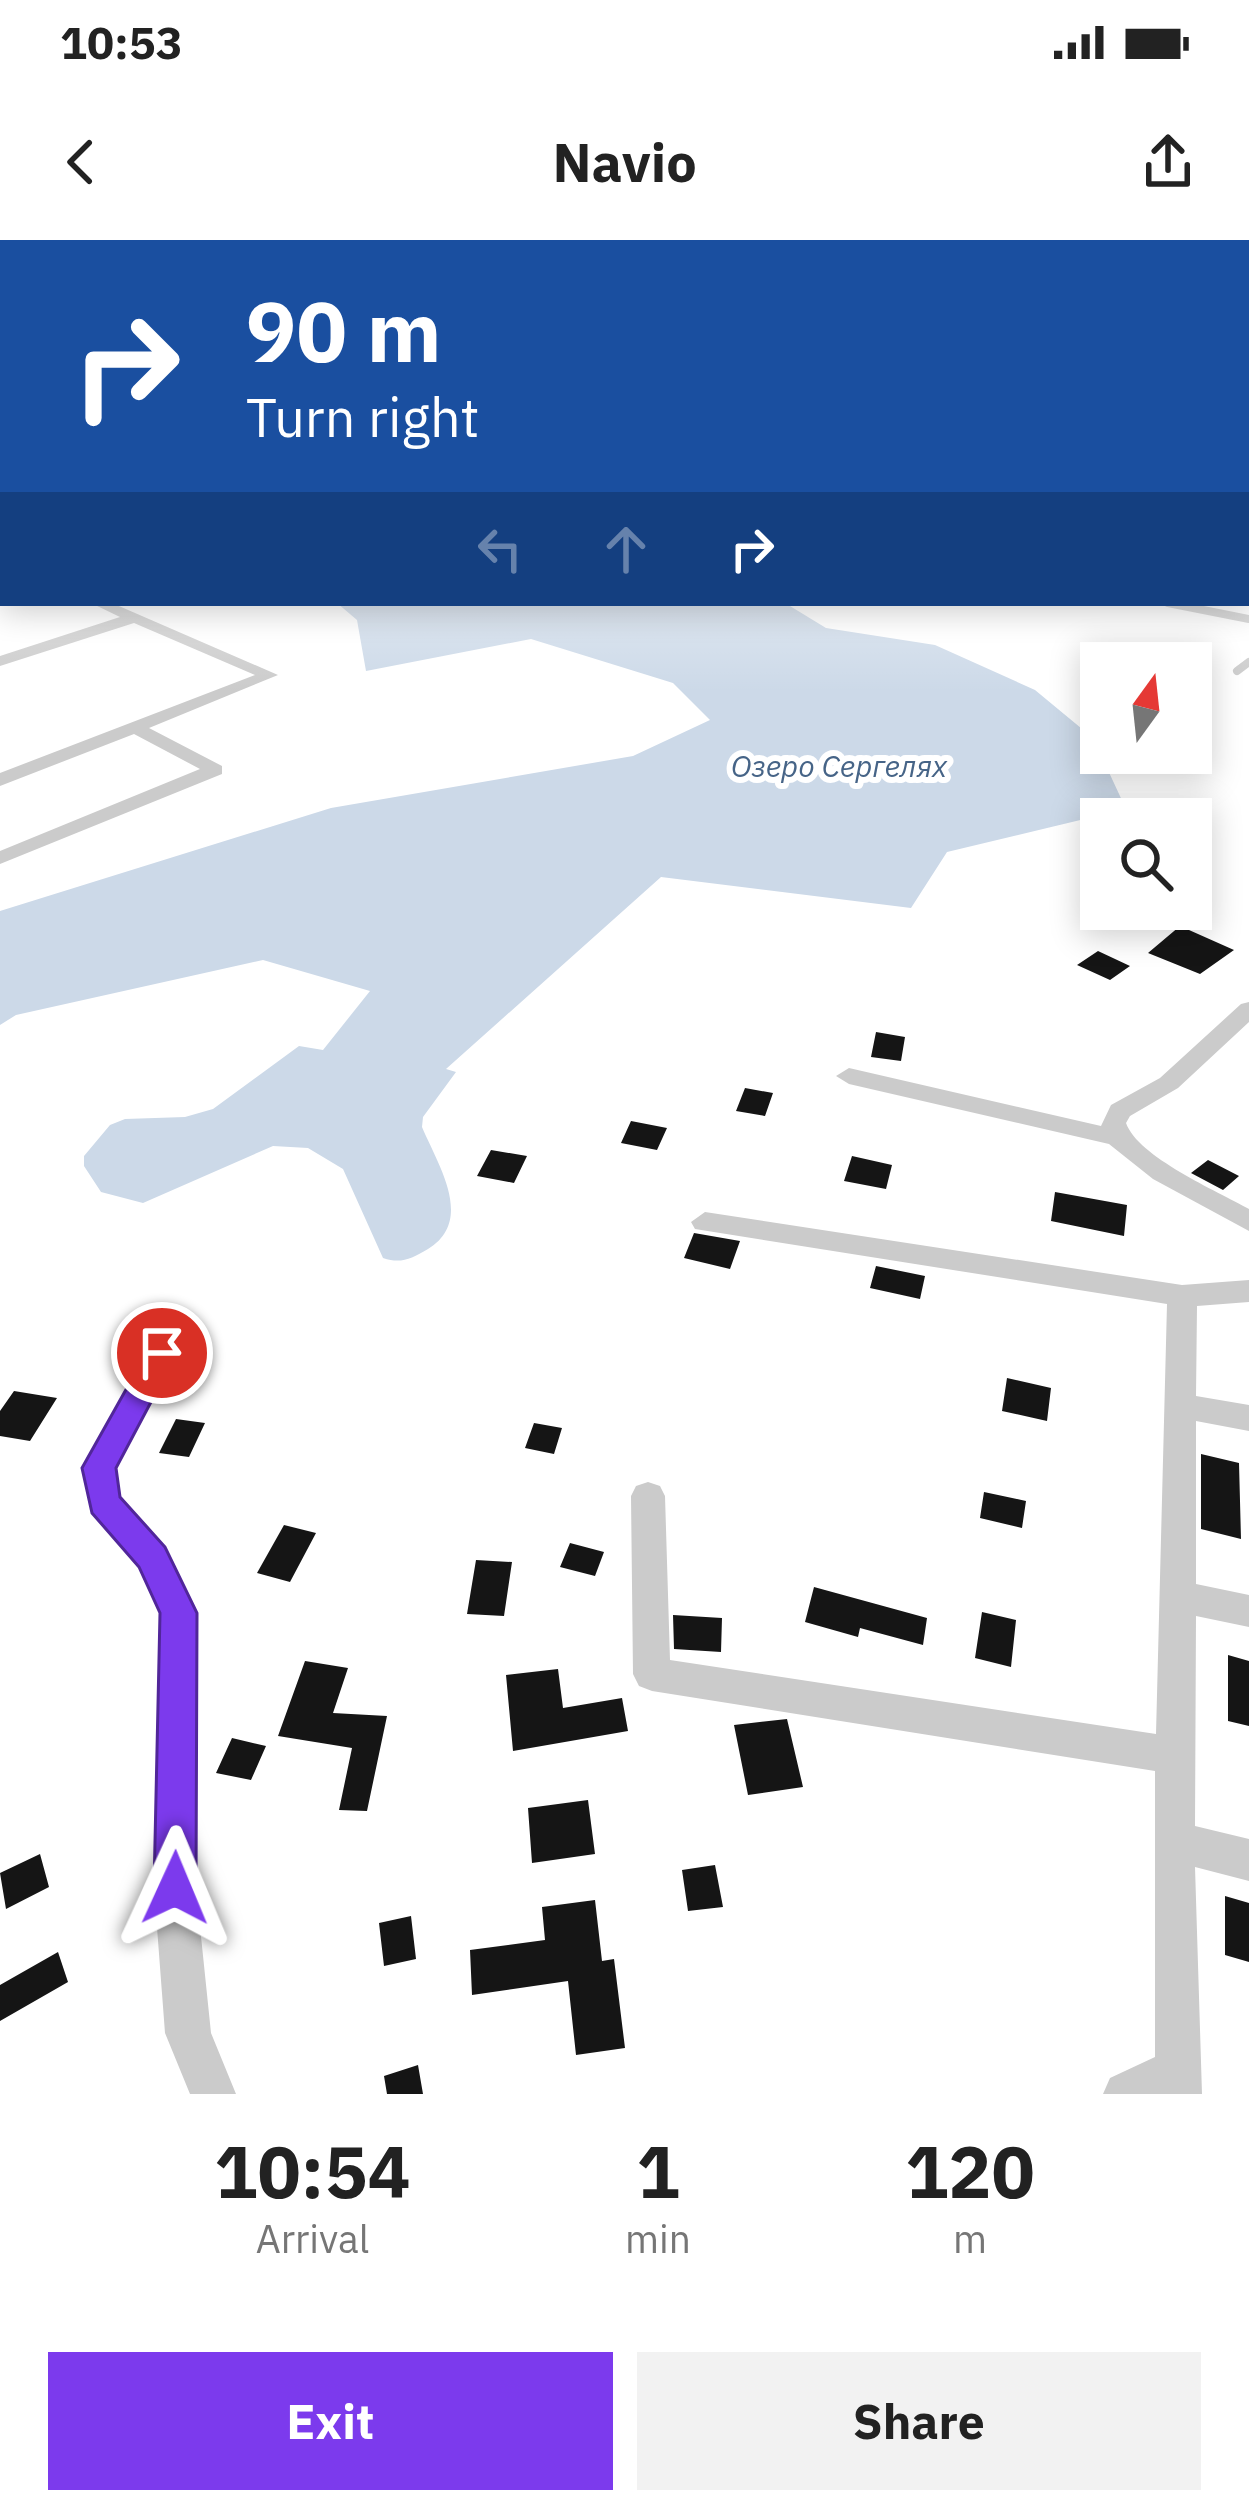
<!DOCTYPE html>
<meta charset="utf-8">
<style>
body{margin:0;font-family:"IBM Plex Sans",sans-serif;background:#f2f2f2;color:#222;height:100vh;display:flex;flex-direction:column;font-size:45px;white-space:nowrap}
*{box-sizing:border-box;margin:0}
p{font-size:39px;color:#767676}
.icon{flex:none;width:66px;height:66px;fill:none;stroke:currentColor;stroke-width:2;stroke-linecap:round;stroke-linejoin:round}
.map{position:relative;height:1854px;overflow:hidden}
.panel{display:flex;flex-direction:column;background:#fff;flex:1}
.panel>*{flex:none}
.banner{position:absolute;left:0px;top:0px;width:1251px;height:366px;box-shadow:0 6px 30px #0003;background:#1a4fa0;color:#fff;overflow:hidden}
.needle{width:78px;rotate:15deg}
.controls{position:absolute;left:1080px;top:402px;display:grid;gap:24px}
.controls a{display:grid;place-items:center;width:132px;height:132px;border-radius:0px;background:#fff;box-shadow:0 6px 30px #0003;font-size:60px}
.pin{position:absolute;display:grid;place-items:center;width:102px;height:102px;color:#fff;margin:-51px;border:6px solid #fff;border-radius:50%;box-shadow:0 3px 12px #0007}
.me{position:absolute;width:132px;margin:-66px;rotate:1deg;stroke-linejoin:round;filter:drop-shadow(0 0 9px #0008)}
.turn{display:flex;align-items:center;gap:42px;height:252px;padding:0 48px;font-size:54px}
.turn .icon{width:156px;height:156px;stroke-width:2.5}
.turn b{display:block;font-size:84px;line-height:102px}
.lanes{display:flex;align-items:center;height:114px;padding:0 48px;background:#0003;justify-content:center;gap:60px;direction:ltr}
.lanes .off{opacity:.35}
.eta{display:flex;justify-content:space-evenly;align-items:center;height:204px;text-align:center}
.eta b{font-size:72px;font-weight:700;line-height:84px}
.primary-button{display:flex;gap:24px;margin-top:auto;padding:24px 48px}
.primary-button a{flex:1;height:138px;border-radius:0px;background:#7c3aed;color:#fff;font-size:48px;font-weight:700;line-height:138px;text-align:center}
.primary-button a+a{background:#f2f2f2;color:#222}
.status{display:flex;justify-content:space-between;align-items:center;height:84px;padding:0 60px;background:#fff;direction:ltr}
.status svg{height:33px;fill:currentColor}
header{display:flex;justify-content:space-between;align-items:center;height:156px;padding:0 48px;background:#fff;font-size:54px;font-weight:700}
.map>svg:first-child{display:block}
</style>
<div class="status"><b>10:53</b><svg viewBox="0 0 49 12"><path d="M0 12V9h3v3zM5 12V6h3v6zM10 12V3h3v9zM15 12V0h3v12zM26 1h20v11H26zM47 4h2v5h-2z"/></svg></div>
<header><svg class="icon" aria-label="back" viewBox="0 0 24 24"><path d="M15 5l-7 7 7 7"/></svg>Navio<svg class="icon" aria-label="share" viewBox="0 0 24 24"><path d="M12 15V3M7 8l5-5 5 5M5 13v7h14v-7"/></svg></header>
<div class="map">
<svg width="1249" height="1854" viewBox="0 0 1249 1854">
<rect width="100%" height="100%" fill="#fff"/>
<path fill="#ccd9e8" d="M 337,363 L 785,363 L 826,388 L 935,405 L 1035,450 L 1093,498 L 1126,569 L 947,612 L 911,668 L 661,637 L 446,829 L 456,832 L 423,877 L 422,887 C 438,925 475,980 428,1009 C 411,1019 401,1024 383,1018 L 343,929 L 308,908 L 273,906 L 143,963 L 101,952 L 84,926 L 84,916 L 110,885 L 125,879 L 185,877 L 213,869 L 299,806 L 323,810 L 370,751 L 263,720 L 16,775 L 0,785 L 0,671 L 331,568 L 633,516 L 710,480 L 673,443 L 531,399 L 366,431 L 357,380 Z"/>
<path fill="#151515" d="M 1180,686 L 1234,710 L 1200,734 L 1148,713 Z
M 1098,711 L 1130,726 L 1110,740 L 1077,725 Z
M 876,792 L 905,797 L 901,821 L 871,817 Z
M 745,848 L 773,853 L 765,876 L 736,871 Z
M 631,881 L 667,888 L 657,910 L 621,903 Z
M 491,910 L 527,916 L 514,943 L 477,936 Z
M 852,916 L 892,925 L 886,949 L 844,941 Z
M 1208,920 L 1239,936 L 1223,950 L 1191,933 Z
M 1055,952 L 1127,965 L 1124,996 L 1051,981 Z
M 694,993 L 740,1001 L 730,1029 L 684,1018 Z
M 876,1026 L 925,1036 L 920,1059 L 870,1048 Z
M 1007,1138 L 1051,1148 L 1047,1181 L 1002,1171 Z
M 14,1151 L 57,1158 L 30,1201 L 0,1196 L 0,1171 Z
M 176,1179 L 205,1183 L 189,1217 L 159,1213 Z
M 534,1183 L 562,1188 L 554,1214 L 525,1208 Z
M 1201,1214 L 1239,1223 L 1241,1299 L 1201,1289 Z
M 984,1252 L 1026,1261 L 1022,1288 L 980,1278 Z
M 284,1285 L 316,1293 L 290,1342 L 257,1333 Z
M 570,1303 L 604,1312 L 595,1336 L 560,1327 Z
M 476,1320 L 512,1322 L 504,1376 L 467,1374 Z
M 814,1347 L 927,1378 L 923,1405 L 860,1388 L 858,1397 L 805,1382 Z
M 982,1372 L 1016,1380 L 1011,1427 L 975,1418 Z
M 673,1375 L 722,1378 L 721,1412 L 674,1409 Z
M 1228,1415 L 1249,1421 L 1249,1486 L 1228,1481 Z
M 305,1421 L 348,1428 L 333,1473 L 387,1476 L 367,1571 L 339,1570 L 352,1508 L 278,1496 Z
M 558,1429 L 563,1468 L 622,1458 L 628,1491 L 513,1511 L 506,1435 Z
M 787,1479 L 803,1547 L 748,1555 L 734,1485 Z
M 232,1498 L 266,1506 L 251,1540 L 216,1533 Z
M 588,1560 L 595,1614 L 532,1623 L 528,1568 Z
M 40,1614 L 49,1647 L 6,1669 L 0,1633 Z
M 715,1625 L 723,1667 L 688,1671 L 682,1630 Z
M 1225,1656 L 1249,1663 L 1249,1722 L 1225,1715 Z
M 595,1660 L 602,1721 L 614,1719 L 625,1808 L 576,1815 L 568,1741 L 472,1755 L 470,1710 L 545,1700 L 542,1667 Z
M 411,1676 L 416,1719 L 384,1726 L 379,1683 Z
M 58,1712 L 68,1742 L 0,1781 L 0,1745 Z
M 418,1825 L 423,1854 L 387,1854 L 384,1836 Z"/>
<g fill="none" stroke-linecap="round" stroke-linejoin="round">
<path stroke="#cbcbcb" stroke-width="8" d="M 1168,363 L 1249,379
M 1237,431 L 1249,422"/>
<path fill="#cbcbcb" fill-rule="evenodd" d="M 1248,274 L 1249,274 L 1249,282 L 1248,282 Z
M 0,329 L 3,329 L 0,339 Z
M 91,363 L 112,363 L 278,435 L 149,488 L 222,526 L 222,534 L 0,624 L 0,611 L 200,529 L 134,494 L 0,546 L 0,533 L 255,435 L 134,383 L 0,426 L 0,416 L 120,377 Z
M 1249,762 L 1249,782 L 1178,848 L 1130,876 L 1126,883 C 1138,917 1217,951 1249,969 L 1249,991 L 1153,939 L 1109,904 L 849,844 L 836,836 L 849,828 L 1101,886 L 1111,865 L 1160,838 L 1241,764 Z
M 705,972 L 1182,1045 L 1249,1040 L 1249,1062 L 1197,1066 L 1196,1156 L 1249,1165 L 1249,1191 L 1196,1181 L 1196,1344 L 1249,1355 L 1249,1387 L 1196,1376 L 1195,1586 L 1249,1599 L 1249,1641 L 1195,1627 L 1202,1854 L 1103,1854 L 1110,1838 L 1155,1817 L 1155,1531 L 652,1451 L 639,1446 L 633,1434 L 631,1256 L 636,1246 L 648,1242 L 660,1246 L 665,1256 L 670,1420 L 1156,1494 L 1167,1064 L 695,989 L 691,982 Z
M 162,1101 L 173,1105 L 177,1113 L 116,1228 L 120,1258 L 164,1306 L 197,1373 L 196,1648 L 211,1793 L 236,1854 L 190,1854 L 165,1793 L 154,1648 L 161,1373 L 139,1327 L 92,1273 L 82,1228 L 151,1105 Z"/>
</g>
<linearGradient id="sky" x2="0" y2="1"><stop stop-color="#9dc3e8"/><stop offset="0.43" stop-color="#fff"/><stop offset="1" stop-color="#fff" stop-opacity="0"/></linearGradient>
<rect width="1249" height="452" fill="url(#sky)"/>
<path fill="#7c3aed" stroke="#51269a" stroke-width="3" d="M 162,1102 L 173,1105 L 177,1113 L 116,1228 L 120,1257 L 165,1307 L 197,1373 L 196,1648 L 190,1664 L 175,1670 L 160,1664 L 154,1648 L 160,1373 L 139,1327 L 92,1273 L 82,1228 L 151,1105 Z"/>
<g text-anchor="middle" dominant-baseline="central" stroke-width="12" stroke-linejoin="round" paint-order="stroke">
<g font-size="30" font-style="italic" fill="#466487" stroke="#fff">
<text x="839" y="525">Озеро Сергелях</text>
</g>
</g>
</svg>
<div class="controls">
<a><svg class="needle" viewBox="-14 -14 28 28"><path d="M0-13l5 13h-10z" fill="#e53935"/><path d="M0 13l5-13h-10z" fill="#767676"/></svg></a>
<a><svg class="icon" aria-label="search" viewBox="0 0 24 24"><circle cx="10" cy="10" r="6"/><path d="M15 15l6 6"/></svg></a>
</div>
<div class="pin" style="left:162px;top:1113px;background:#d93025"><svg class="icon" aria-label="arrive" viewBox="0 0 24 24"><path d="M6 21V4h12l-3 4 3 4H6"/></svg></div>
<svg class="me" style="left:175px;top:1648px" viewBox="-20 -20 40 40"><path d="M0-17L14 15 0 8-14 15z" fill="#7c3aed" stroke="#fff" stroke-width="4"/></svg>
<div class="banner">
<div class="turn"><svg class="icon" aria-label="right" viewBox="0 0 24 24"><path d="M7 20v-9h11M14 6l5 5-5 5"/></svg><div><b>90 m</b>Turn right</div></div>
<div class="lanes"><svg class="icon off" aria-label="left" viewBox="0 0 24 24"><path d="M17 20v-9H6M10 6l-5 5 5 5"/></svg><svg class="icon off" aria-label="ahead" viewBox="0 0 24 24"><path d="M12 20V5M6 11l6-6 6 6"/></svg><svg class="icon" aria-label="right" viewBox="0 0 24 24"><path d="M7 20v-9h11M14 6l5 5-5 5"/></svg></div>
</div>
</div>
<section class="panel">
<div class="eta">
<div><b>10:54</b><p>Arrival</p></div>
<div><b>1</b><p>min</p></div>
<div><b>120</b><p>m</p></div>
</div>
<div class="primary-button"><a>Exit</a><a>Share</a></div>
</section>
